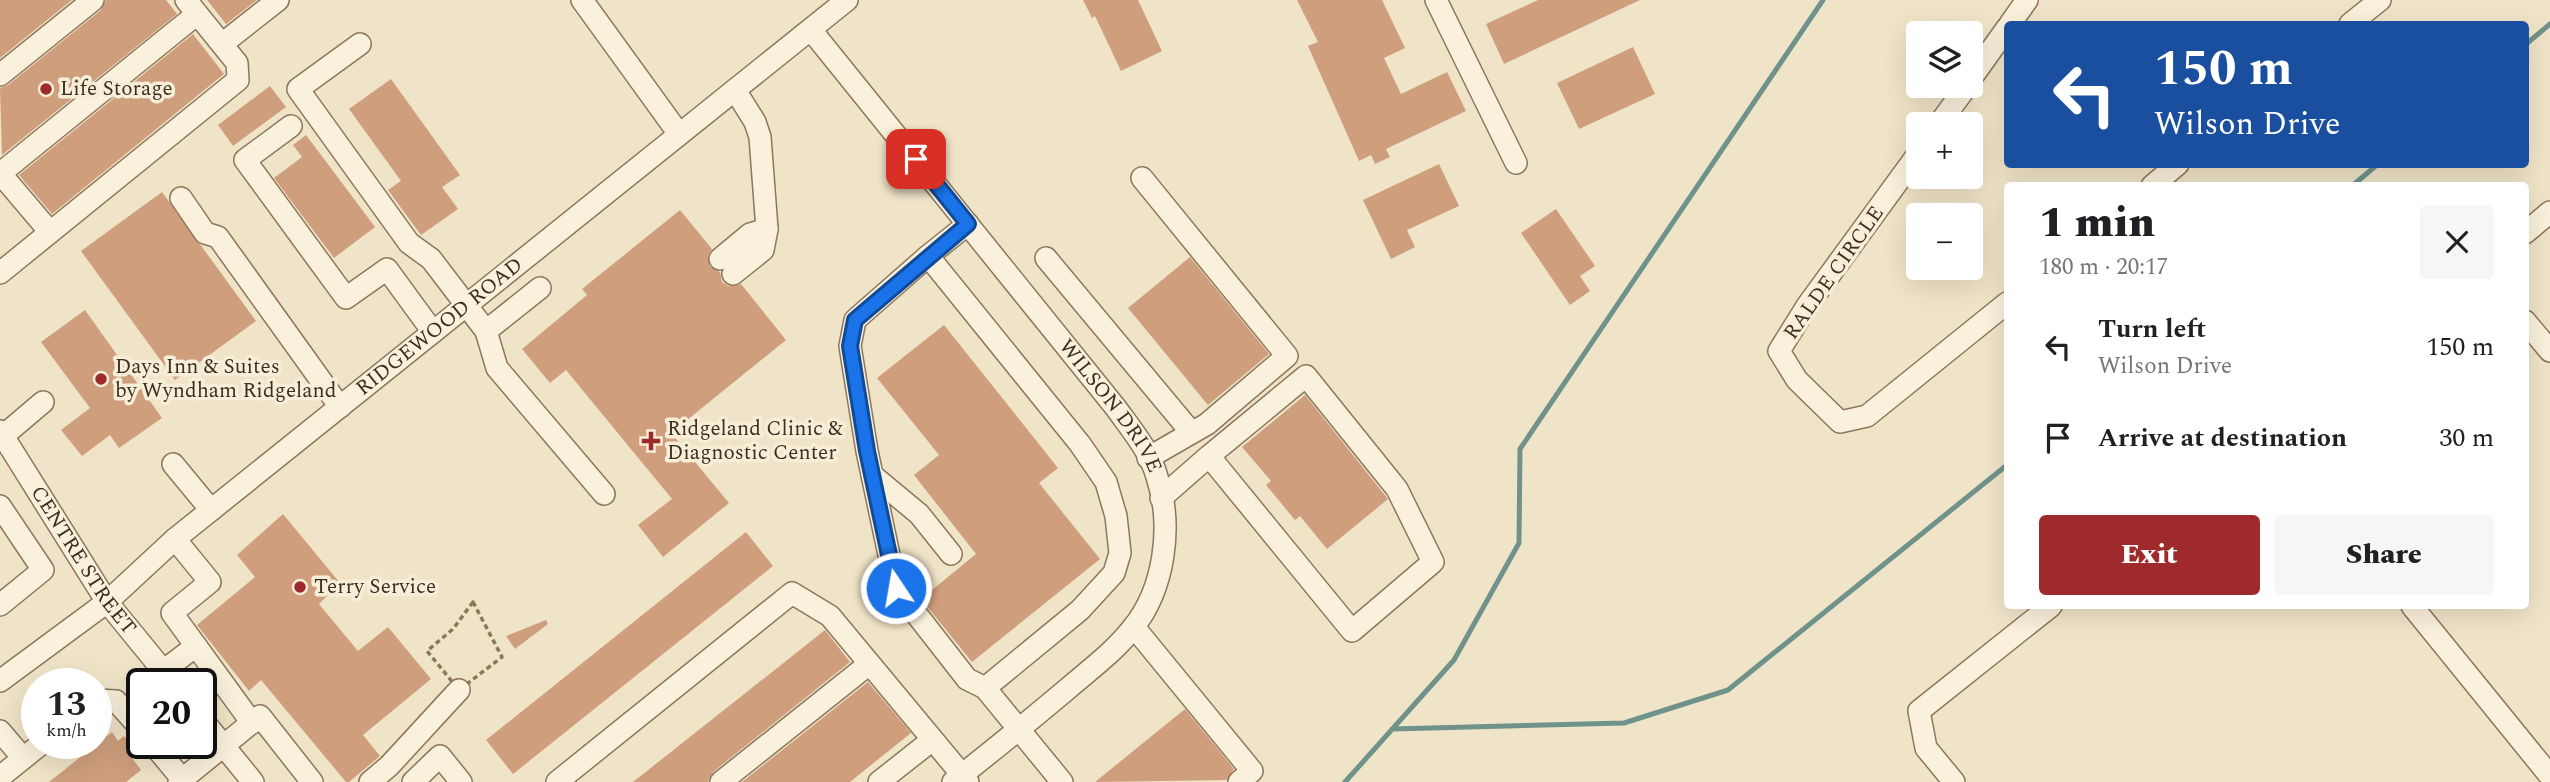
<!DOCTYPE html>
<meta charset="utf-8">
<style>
body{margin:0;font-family:Spectral,serif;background:#f6f6f6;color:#202124;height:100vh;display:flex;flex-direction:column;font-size:26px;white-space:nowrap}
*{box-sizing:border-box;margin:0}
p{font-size:23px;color:#757577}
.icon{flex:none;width:38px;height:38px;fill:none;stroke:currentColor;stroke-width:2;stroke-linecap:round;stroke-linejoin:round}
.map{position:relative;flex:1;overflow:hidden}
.drawer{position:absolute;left:2004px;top:182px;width:525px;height:427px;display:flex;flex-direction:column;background:#fff;border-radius:7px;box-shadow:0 7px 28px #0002}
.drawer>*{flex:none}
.top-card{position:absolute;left:2004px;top:21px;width:525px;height:147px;border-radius:7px;box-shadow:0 7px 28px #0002;background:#1a4fa0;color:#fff;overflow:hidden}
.fabs{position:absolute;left:1906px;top:21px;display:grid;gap:14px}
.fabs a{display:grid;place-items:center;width:77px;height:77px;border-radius:7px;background:#fff;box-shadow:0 7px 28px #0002;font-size:35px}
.speed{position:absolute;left:21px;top:668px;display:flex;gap:14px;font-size:35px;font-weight:700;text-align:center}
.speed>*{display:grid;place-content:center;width:91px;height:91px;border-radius:50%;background:#fff;box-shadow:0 7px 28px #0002;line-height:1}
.speed small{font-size:18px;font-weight:400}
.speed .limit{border:4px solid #111;border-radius:10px;background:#fff;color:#111}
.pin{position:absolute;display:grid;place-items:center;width:60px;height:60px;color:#fff;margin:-30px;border-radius:14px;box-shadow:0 4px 10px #0006}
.me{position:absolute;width:77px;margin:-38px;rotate:348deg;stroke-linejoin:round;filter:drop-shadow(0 0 5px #0008)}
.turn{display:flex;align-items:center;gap:24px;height:147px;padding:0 35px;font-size:32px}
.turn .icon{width:91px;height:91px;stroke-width:2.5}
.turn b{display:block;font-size:49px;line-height:60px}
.round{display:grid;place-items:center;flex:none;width:74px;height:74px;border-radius:7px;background:#f6f6f6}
.headline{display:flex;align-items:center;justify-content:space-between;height:119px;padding:0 35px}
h1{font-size:42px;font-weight:800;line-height:52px}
.action{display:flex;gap:14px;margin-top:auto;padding:14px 35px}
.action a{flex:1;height:80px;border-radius:7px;background:#9e2a2b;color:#fff;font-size:28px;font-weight:800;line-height:80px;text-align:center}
.action a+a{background:#f6f6f6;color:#202124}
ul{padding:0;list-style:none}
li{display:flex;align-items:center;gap:21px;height:91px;padding:0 35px}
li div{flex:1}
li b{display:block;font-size:26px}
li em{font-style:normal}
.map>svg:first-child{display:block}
</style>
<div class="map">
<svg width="2550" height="782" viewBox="0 0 2550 782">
<rect width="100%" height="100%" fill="#f0e4c8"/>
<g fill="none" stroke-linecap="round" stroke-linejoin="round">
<path stroke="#6f938a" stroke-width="5" d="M 2525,45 L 2550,24
M 2352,186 L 2378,164
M 1392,729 L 1624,723 L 1728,690 L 2007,465
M 1345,782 L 1454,660 L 1519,543 L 1520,449 L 1823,0"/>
</g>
<path fill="#cf9f7d" d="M 0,0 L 72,0 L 0,58 Z
M 106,0 L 166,0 L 177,14 L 2,155 L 0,88 L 8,85 L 101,10 Z
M 207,0 L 257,0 L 226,24 Z
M 1083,0 L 1138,0 L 1162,51 L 1121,71 L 1095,16 L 1092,18 Z
M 1297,0 L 1382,0 L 1405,48 L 1384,58 L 1401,94 L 1447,72 L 1466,111 L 1386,149 L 1390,157 L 1375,164 L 1371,155 L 1359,161 L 1308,46 L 1318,42 Z
M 1538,0 L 1640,0 L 1504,64 L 1486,24 Z
M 193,34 L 224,74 L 52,214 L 19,175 Z
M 1633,47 L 1655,94 L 1579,129 L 1557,83 Z
M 391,79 L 460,175 L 442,187 L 458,209 L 421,235 L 388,190 L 401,181 L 349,109 Z
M 270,86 L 286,107 L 233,146 L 218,125 Z
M 306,135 L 375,227 L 334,258 L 274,178 L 302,157 L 293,145 Z
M 1439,164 L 1459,206 L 1407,230 L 1415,247 L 1391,259 L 1363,200 Z
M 162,192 L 256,321 L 175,380 L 81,251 Z
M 1556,209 L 1595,266 L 1580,276 L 1590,291 L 1570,305 L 1521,233 Z
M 680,210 L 712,249 L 708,255 L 710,267 L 720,272 L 722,282 L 728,286 L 741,284 L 786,340 L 671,433 L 729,503 L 663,557 L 638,525 L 672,499 L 566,370 L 550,383 L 522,349 L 587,295 L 582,289 Z
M 1190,257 L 1269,354 L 1208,405 L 1128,308 Z
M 85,310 L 162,418 L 119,448 L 110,435 L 82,456 L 61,430 L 90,408 L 41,342 Z
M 944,325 L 1058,468 L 1039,483 L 1100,559 L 972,662 L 921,599 L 976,554 L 914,475 L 939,455 L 877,378 Z
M 1305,395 L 1388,499 L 1327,549 L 1300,516 L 1295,520 L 1266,485 L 1271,481 L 1242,447 Z
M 283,514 L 340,583 L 319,604 L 358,651 L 388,627 L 431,679 L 363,735 L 380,756 L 349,782 L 346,782 L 261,680 L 249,691 L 197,625 L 255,577 L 237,555 Z
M 746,532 L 773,566 L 513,774 L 486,740 Z
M 546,620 L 548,624 L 515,649 L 506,636 Z
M 825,630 L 850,662 L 713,772 L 708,782 L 633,782 Z
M 868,682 L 911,733 L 850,782 L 742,782 Z
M 1185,709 L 1234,769 L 1226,780 L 1095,782 Z
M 112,732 L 118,741 L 124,736 L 135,750 L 129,754 L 141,770 L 126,782 L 49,782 Z"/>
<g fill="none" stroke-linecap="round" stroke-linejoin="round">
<g stroke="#8d765c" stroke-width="24">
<g id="minor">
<path d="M 582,0 L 679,134"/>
<path d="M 1436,0 L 1516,163"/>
<path d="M 2010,24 L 2027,0"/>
<path d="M 2350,24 L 2380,0"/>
<path id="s1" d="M 811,30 L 1116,408 C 1131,429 1150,451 1157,477 C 1173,525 1165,589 1132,629 C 1113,653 1088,671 1065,691 C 1028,722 991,752 953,782"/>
<path d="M 222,44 L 278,0"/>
<path d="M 360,44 L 298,89 L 409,243 L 431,259 L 486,331 L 497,368 L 604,494"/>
<path d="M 0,75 L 93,0"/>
<path d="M 1970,80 L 2007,28"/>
<path d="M 1939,124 L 1967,86"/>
<path d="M 291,126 L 245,160 L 346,298 L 387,269 L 433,332"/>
<path d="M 1918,154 L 1807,306 L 1779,351 L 1797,380 L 1840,422 L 1867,416 L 2007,303"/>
<path d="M 2,172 L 197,14"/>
<path d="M 0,173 L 50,232"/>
<path d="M 1142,178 L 1287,356 L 1207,424 L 1148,458"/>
<path d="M 2152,186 L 2178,164"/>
<path d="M 181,198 L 205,233 L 218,237 L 340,407"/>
<path d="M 968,224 L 928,256 L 1080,444 L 1106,482 L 1116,516 L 1120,553 L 1114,573 L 1080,610 L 985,688 L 1062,782"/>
<path d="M 2525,233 L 2550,212"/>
<path d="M 928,256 L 855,320 L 850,346 L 867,451 L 896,588 L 967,679 L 985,688"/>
<path d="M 1046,258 L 1191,432"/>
<path d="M 720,259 L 750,234 L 767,229"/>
<path d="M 0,273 L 238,80 L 237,63 L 186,0"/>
<path d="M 733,274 L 763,250 L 767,229 L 760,137 L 755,122 L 735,90"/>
<path d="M 2525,321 L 2550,351"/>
<path d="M 486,331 L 540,288"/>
<path id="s2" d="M 0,431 L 107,602 L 174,684"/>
<path d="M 3,436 L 43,402"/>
<path d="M 173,464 L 211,510"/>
<path d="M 872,475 L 919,514 L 951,554"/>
<path d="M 1161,498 L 1209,456 L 1352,631 L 1433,562 L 1397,489 L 1306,376 L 1209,456"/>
<path d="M 0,506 L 43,570 L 0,605"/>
<path d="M 175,539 L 210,582 L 172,613 L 252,723"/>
<path d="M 2412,606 L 2550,776"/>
<path d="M 1134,627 L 1252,771 L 1239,782"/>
<path d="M 163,671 L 196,646"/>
<path id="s3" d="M 0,681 L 107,602 L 175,539 L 847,0"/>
<path d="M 96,700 L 116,701 L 142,730"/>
<path d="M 201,718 L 253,782"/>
<path d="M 0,731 L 23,758"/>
<path d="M 153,744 L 182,779"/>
<path d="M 0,777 L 41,744"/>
<path d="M 179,782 L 260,716 L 312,782"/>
<path d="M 370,782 L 389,766 L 459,690"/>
<path d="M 413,782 L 440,756 L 461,782"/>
<path d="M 557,782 L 792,593 L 830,616 L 968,782"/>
<path d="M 721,782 L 869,664"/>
<path d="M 879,782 L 931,741"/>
<path d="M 1954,782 L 1926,748 L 1919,711 L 2051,606"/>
</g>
</g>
<path stroke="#8d765c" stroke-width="3.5" stroke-dasharray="5 3.5" stroke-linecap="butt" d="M 473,602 L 502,657 L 459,690 L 427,651 L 453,629 Z"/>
<use href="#minor" stroke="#faf1dc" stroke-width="21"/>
</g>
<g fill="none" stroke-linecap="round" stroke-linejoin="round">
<g stroke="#114b97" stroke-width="18">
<path id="route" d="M 896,588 L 867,451 L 850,346 L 855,320 L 968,224 L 916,159"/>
</g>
<use href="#route" stroke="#1a73e8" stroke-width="12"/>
</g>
<g fill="#9e2a2b" stroke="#f7eed8" stroke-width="2.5">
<circle cx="46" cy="89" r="7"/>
<circle cx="101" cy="379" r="7"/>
<path d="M647.5 430.5h7v7h7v7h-7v7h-7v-7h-7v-7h7z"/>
<circle cx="300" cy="587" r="7"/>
</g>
<g text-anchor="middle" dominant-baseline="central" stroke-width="7" stroke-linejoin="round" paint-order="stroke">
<g font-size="21" fill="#3d2e20" stroke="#f7eed8" text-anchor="start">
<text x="60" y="89">Life Storage</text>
<text x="115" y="367">Days Inn &amp; Suites<tspan x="115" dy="24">by Wyndham Ridgeland</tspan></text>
<text x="667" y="429">Ridgeland Clinic &amp;<tspan x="667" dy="24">Diagnostic Center</tspan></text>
<text x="314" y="587">Terry Service</text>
</g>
<g font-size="21" fill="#3d2e20" stroke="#f7eed8">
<text transform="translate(1834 273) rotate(-55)">RALDE CIRCLE</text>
<text stroke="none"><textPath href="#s3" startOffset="565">RIDGEWOOD ROAD</textPath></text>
<text stroke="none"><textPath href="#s1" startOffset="481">WILSON DRIVE</textPath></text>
<text stroke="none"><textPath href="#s2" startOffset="154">CENTRE STREET</textPath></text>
</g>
</g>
</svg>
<div class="fabs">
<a><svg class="icon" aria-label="layers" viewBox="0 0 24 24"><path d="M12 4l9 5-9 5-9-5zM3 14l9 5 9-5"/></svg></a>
<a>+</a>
<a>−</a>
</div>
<div class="speed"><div>13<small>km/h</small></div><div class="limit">20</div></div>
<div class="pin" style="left:916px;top:159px;background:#d93025"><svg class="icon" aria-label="arrive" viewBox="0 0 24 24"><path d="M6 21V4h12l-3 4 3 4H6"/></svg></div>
<svg class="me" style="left:896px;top:588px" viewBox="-20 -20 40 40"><circle r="17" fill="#1a73e8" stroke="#fff" stroke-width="3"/><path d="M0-11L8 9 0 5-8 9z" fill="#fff"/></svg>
<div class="top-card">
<div class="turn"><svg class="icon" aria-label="left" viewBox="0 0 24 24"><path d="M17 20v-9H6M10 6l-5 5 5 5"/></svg><div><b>150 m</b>Wilson Drive</div></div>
</div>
<section class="drawer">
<div class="headline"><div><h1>1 min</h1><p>180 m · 20:17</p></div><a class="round"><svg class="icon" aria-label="close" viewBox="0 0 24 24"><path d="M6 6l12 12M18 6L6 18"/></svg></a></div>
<ul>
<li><svg class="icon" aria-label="left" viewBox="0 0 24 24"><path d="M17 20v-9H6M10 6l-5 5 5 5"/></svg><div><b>Turn left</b><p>Wilson Drive</p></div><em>150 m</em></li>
<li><svg class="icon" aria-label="arrive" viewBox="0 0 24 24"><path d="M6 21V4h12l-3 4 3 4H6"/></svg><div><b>Arrive at destination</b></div><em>30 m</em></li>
</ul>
<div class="action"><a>Exit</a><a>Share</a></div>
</section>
</div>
